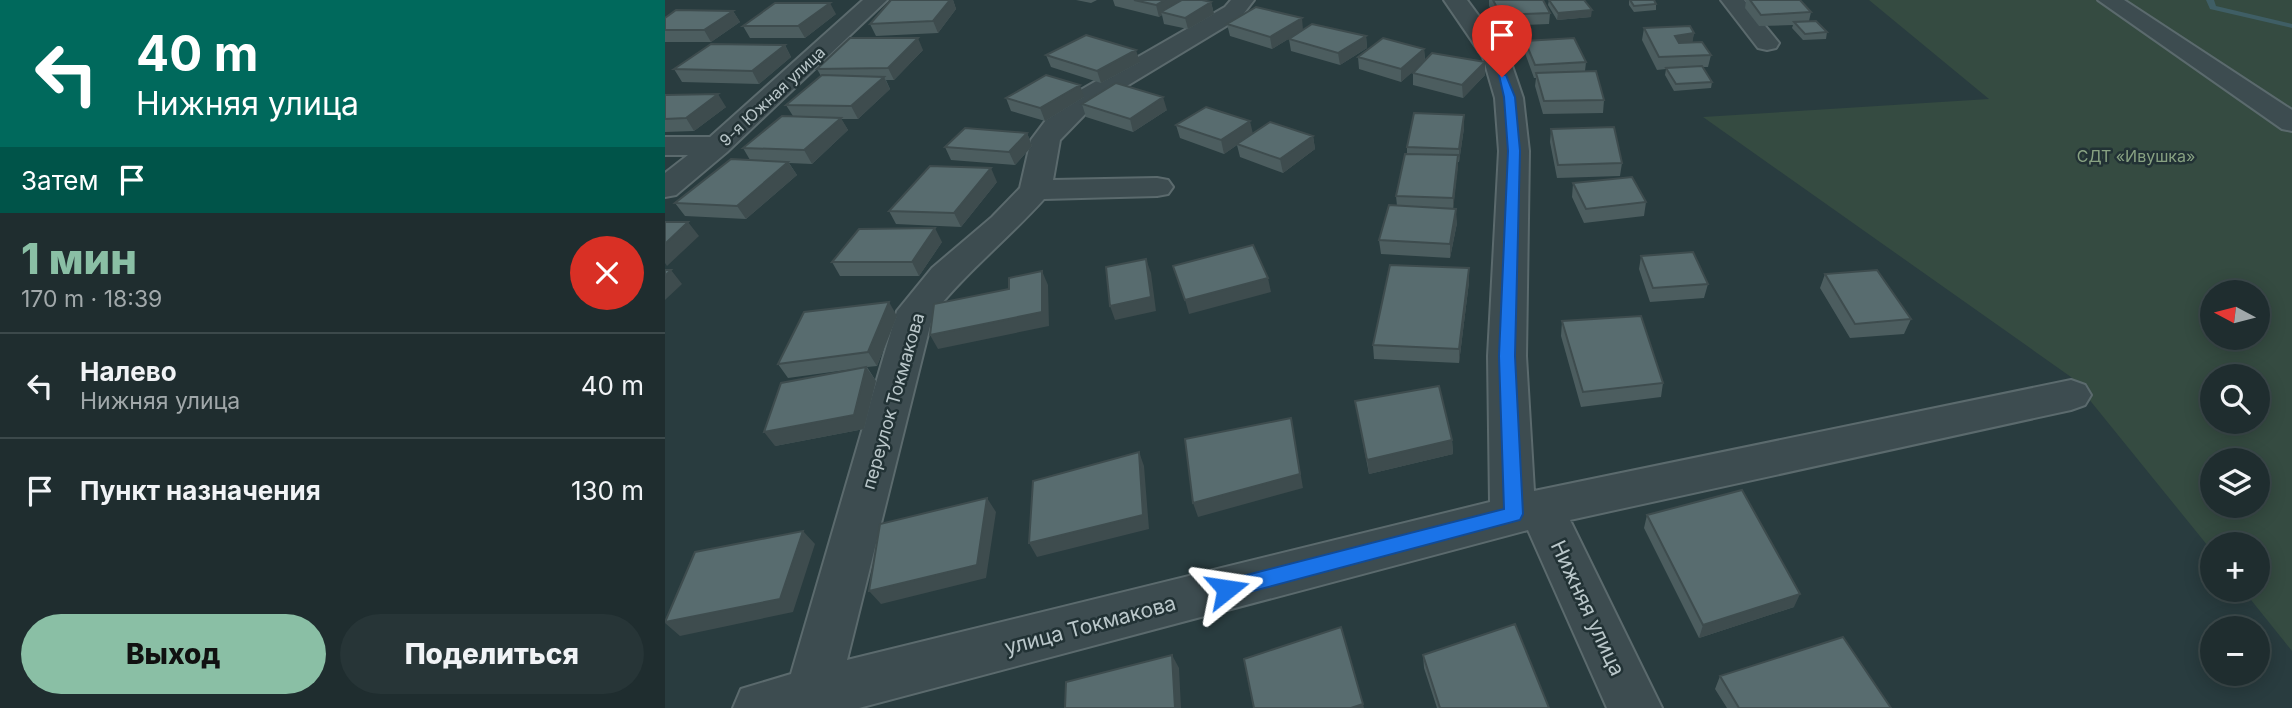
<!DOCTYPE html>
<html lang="ru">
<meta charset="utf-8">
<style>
body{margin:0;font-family:Inter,sans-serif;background:#273537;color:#f1f3f6;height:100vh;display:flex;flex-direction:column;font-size:26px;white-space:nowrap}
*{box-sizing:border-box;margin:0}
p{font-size:23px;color:#a1a8aa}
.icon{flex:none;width:38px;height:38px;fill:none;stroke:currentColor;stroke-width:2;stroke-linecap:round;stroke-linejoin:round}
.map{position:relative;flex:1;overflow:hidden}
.panel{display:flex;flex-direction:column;background:#1f2d2f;width:665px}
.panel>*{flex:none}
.top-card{background:#00695c;color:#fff;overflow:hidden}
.needle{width:46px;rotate:277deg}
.buttons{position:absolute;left:1535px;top:280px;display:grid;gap:14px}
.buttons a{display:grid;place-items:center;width:70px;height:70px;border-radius:50%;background:#1f2d2f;box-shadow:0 4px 18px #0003,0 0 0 2px #3c494b;font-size:35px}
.pin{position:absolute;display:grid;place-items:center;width:60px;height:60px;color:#fff;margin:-72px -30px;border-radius:50% 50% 50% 0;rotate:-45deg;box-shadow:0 0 7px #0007}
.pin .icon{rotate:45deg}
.me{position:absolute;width:77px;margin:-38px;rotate:75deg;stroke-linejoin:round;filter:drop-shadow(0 0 5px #0008)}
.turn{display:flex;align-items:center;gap:24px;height:147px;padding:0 21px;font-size:32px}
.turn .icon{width:91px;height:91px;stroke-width:2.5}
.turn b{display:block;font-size:49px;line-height:60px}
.then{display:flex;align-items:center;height:66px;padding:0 21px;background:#0003;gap:14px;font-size:26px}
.round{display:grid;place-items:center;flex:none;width:74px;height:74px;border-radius:37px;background:#273537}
.head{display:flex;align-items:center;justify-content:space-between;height:119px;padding:0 21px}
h1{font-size:42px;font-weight:800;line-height:52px;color:#8abfa5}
.primary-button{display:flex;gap:14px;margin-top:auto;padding:14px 21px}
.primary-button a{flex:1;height:80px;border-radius:42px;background:#8abfa5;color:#111;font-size:28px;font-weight:800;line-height:80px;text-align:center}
.primary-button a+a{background:#273537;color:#f1f3f6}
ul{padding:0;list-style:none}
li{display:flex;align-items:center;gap:21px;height:105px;padding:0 21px;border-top:2px solid #3c494b}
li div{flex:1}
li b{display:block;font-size:26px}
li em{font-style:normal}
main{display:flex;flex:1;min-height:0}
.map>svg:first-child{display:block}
</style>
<main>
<section class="panel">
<div class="top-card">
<div class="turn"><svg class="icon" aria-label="left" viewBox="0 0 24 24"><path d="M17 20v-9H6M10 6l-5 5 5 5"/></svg><div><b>40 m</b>Нижняя улица</div></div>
<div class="then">Затем<svg class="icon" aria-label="arrive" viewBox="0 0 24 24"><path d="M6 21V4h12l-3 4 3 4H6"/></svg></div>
</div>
<div class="head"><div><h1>1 мин</h1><p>170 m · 18:39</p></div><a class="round" style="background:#d93025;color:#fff"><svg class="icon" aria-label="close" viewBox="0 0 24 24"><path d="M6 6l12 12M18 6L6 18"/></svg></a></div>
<ul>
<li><svg class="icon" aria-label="left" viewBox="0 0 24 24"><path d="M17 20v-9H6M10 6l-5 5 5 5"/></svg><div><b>Налево</b><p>Нижняя улица</p></div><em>40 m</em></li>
<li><svg class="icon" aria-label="arrive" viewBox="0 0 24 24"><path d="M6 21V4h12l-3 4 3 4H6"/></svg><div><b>Пункт назначения</b></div><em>130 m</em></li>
</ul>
<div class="primary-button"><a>Выход</a><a>Поделиться</a></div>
</section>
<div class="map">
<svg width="1627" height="708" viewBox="0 0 1627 708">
<rect width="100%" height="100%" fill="#293c3f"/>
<path fill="#354b41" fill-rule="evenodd" d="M 1204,0 L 1627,0 L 1627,651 L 1578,590 L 1592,590 L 1592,544 L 1547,544 L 1547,551 L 1406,377 L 1038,117 L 1324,99 ZM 1547,292 L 1592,292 L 1592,338 L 1547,338 ZM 1547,376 L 1592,376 L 1592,422 L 1547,422 ZM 1547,460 L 1592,460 L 1592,506 L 1547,506 Z"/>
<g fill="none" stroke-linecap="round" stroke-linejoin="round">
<path fill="#3f5e65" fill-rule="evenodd" d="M 1541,0 L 1549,0 L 1551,6 L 1627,24 L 1627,28 L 1545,9 Z"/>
<g stroke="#5b6a6d" stroke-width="4">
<path id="minor" d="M 198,0 L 222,0 L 62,152 L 11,195 L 0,197 L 0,173 L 23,155 L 0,155 L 0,137 L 45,137 Z
M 566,0 L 589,0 L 576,17 L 427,107 L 395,140 L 388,180 L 492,178 L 503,180 L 508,187 L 503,194 L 492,196 L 379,199 C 343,239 301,272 268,314 L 182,660 L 825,502 L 823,356 L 834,151 L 830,98 L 818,57 L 779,0 L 802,0 L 844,57 L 858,98 L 864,151 L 861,356 L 869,491 L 1406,380 L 1420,385 L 1426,395 L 1420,405 L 1406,410 L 905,520 L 997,708 L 942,708 L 863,530 L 194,708 L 68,708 L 76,689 L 126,674 L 232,311 L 267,268 L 327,217 L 355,188 L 366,140 L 384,116 L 407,95 L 560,7 Z
M 1056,0 L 1079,0 L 1114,43 L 1111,48 L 1102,50 L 1093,48 Z
M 1433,0 L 1459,0 L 1627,110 L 1627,131 L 1617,129 Z"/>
</g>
<use href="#minor" fill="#3d4c50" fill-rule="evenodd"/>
</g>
<path fill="#4c5d5f" d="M 226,0 L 288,0 L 291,9 L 273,33 L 211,36 L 205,24 Z
M 411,0 L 432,0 L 426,3 Z
M 448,0 L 515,0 L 515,1 L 546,2 L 549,14 L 523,29 L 499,24 L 497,15 L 494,17 L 450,6 Z
M 824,0 L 878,0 L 885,13 L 884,24 L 836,26 L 824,6 Z
M 884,0 L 926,17 L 892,20 L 883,5 Z
M 964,0 L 991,4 L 991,10 L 969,12 L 964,5 Z
M 1079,0 L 1135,0 L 1146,12 L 1144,21 L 1162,32 L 1161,39 L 1138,40 L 1127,28 L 1128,25 L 1094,26 L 1080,8 L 1081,1 Z
M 68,11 L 75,22 L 46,42 L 0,42 L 0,18 Z
M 171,14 L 140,38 L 85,38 L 78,26 Z
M 562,24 L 638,29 L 701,36 L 702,48 L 675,65 L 626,51 L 624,39 L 625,38 L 607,49 L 565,36 Z
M 979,28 L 1029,33 L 1027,42 L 1046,55 L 1043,67 L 1038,67 L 1047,82 L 1046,88 L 1009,91 L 1000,75 L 1001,69 L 992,70 L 977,40 Z
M 860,41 L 921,62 L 920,71 L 939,100 L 938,113 L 878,114 L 870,86 L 871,78 L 869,78 L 860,53 Z
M 120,45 L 126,57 L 94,84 L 17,82 L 9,69 Z
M 759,49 L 760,60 L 820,75 L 798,98 L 748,85 L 748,73 L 755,65 L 736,82 L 694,69 L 693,57 Z
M 258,50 L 229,80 L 221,80 L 225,89 L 193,119 L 176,119 L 183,130 L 147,164 L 124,163 L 132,175 L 81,219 L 20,216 L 10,203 L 85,160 L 78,148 L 128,116 L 121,105 L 156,76 L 152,69 Z
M 381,55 L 475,62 L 436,83 L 386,67 Z
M 0,95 L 61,107 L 29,131 L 0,132 Z
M 419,97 L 380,121 L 346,111 L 341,98 Z
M 417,104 L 502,110 L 468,132 L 421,117 Z
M 799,115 L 799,128 L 794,162 L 793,162 L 788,209 L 792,223 L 785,258 L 716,254 L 714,240 L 732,206 L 731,196 L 742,154 L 742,147 Z
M 511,125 L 588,134 L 648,136 L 650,149 L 618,173 L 575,157 L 572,145 L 559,154 L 515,138 Z
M 886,129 L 957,163 L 955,176 L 892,178 L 885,142 Z
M 362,133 L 367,146 L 350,165 L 286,160 L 280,147 Z
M 332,182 L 296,227 L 231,224 L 224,211 Z
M 908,183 L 981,202 L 979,216 L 919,223 L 907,197 Z
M 277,242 L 254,276 L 175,276 L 167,262 Z
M 976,256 L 1043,284 L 1039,298 L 985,302 L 974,269 Z
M 1160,274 L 1246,319 L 1239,334 L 1185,338 L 1155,288 Z
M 804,282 L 794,363 L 709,359 L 708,345 Z
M 232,316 L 212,366 L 202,367 L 211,381 L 199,429 L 110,446 L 196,368 L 123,378 L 113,364 Z
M 897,321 L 998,383 L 996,397 L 916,407 L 896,336 Z
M 690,401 L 787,440 L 788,454 L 704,474 Z
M 982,515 L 1129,607 L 1034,638 L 979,528 Z
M 758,655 L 884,708 L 772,708 L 759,668 Z
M 1055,676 L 1226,708 L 1062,708 L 1050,689 Z"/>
<path fill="#3e4c4e" d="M 285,0 L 288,0 L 291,9 L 273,33 L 268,21 Z
M 500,0 L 515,0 L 516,4 L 496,12 L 497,15 L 494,17 L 491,5 Z
M 546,2 L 549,14 L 523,29 L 520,18 Z
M 165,3 L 171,14 L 140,38 L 133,26 Z
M 927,10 L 926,17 L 892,20 L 893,13 Z
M 68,11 L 75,22 L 46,42 L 39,30 Z
M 637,18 L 638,30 L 607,49 L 605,37 Z
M 1029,33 L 1027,45 L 1008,48 L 1010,36 Z
M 701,36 L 702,48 L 675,65 L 673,53 Z
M 253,38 L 258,50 L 229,80 L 223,68 Z
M 120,45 L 126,57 L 94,84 L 87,71 Z
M 759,49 L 760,61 L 736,82 L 736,69 Z
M 471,50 L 475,62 L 436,83 L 432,71 Z
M 820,62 L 820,75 L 798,98 L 797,85 Z
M 219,77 L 225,89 L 193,119 L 186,106 Z
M 415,85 L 419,97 L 380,121 L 375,108 Z
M 53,94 L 61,107 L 29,131 L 21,118 Z
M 498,97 L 502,110 L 468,132 L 465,119 Z
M 799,115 L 799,128 L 794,162 L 794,149 Z
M 176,118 L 183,130 L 147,164 L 139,150 Z
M 585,121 L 588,134 L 559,154 L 556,140 Z
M 362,133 L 367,146 L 350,165 L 344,152 Z
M 648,136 L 650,149 L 618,173 L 615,159 Z
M 793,155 L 793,168 L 788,211 L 788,198 Z
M 123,162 L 132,175 L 81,219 L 72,206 Z
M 326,168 L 332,182 L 296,227 L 289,213 Z
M 791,209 L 792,223 L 785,258 L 785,244 Z
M 23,222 L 34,236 L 2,266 L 0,263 L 0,244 Z
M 270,228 L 277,242 L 254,276 L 247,262 Z
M 481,259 L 486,273 L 491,311 L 450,320 L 445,306 Z
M 804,268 L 804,282 L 794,363 L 794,349 Z
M 6,270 L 17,284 L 0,300 L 0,276 Z
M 377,271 L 383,285 L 384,326 L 273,349 L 265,335 Z
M 603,278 L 606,292 L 524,314 L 520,300 Z
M 224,302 L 232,316 L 212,366 L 203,352 Z
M 201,367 L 211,381 L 199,429 L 110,446 L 99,432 Z
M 626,418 L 638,488 L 533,517 L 528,503 Z
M 787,440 L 788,454 L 704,474 L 702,460 Z
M 474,452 L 479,466 L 484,529 L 372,557 L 364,543 Z
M 322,498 L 331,512 L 321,578 L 216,604 L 204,591 Z
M 138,531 L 150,544 L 128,612 L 15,636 L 0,623 Z
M 1135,594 L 1129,607 L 1034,638 L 1038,625 Z
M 507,655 L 514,668 L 516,708 L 510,708 Z
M 698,704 L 699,708 L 686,708 Z"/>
<path fill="#586c6f" stroke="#3e4c4e" stroke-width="2" d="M 226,0 L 285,0 L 268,21 L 205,24 Z
M 469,0 L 500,0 L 491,5 Z
M 517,0 L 537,0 L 546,2 L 520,18 L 496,12 Z
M 828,0 L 878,0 L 885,13 L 836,15 Z
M 884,0 L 919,0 L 927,10 L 893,13 Z
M 965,0 L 989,0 L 991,4 L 969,6 Z
M 1085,0 L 1135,0 L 1146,12 L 1096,15 Z
M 110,3 L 165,3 L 133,26 L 78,26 Z
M 591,7 L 637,18 L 605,37 L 562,24 Z
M 11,10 L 68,11 L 39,30 L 0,30 L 0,18 Z
M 1151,21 L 1162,32 L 1140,34 L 1129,22 Z
M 647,24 L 701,36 L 673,53 L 624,39 Z
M 1025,26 L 1029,33 L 1010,36 L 1014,43 L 1037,42 L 1046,55 L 994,57 L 979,28 Z
M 421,35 L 471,50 L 432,71 L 381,55 Z
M 185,38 L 253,38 L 223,68 L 152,69 Z
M 718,38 L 759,49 L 736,69 L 693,57 Z
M 909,38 L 921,62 L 870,65 L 860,41 Z
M 46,44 L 120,45 L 87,71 L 9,69 Z
M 767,53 L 820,62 L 797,85 L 748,73 Z
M 1037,66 L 1047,82 L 1011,84 L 1001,68 Z
M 931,71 L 939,100 L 879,101 L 871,73 Z
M 157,75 L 219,77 L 186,106 L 121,105 Z
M 381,75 L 415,85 L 375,108 L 341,98 Z
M 451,83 L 498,97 L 465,119 L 417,104 Z
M 53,94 L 21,118 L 0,119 L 0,95 Z
M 541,107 L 585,121 L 556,140 L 511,125 Z
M 749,113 L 799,115 L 794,149 L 742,147 Z
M 117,116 L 176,118 L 139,150 L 78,148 Z
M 605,122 L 648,136 L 615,159 L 572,144 Z
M 949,127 L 957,163 L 893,165 L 886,129 Z
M 300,128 L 362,133 L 344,152 L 280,147 Z
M 740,154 L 793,155 L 788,198 L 731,196 Z
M 66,159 L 123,162 L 72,206 L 10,203 Z
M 265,166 L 326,168 L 289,213 L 224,211 Z
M 967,177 L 981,202 L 921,209 L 908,183 Z
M 724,205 L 791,209 L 785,244 L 714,240 Z
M 0,222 L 23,222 L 0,244 Z
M 270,228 L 247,262 L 167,262 L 194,229 Z
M 588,245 L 603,278 L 520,300 L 508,266 Z
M 1028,252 L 1043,284 L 988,288 L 976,256 Z
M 481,259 L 486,297 L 445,306 L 441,267 Z
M 725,265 L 804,268 L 794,349 L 708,345 Z
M 0,270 L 6,270 L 0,276 Z
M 1212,270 L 1246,319 L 1190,324 L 1160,274 Z
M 377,271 L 377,312 L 265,335 L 269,304 L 344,289 L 344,278 Z
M 224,302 L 203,352 L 113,364 L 139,312 Z
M 976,316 L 998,383 L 918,392 L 897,321 Z
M 201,367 L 189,415 L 99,432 L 116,383 Z
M 774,386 L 787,440 L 702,460 L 690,401 Z
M 626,418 L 635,474 L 528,503 L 520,439 Z
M 474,452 L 478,515 L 364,543 L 368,481 Z
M 1077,490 L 1135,594 L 1038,625 L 982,515 Z
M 322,498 L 312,565 L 204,591 L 215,524 Z
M 138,531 L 115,599 L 0,622 L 30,552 Z
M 850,624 L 884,708 L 775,708 L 758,655 Z
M 676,627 L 698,704 L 686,708 L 589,708 L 579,659 Z
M 1178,637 L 1226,708 L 1074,708 L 1055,676 Z
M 507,655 L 510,708 L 400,708 L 401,682 Z"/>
<path fill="#1a73e8" stroke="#114b97" stroke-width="2" d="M 834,75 L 841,75 L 850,97 L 855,151 L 850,356 L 858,514 L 855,520 L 562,598 L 555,595 L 552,589 L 555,583 L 562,580 L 839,509 L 834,356 L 843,151 L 839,97 Z"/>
<g text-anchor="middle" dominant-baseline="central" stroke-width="5" stroke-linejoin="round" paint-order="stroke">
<g font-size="16" fill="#bac7ca" stroke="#223235">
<text transform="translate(107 96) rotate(-43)">9-я Южная улица</text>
</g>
<g font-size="16" fill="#88a282" stroke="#223235">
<text x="1471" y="156">СДТ «Ивушка»</text>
</g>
<g font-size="18" fill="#bac7ca" stroke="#223235">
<text transform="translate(228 401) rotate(-74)">переулок Токмакова</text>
</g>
<g font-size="21" fill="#bac7ca" stroke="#223235">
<text transform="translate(923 608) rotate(65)">Нижняя улица</text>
<text transform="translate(425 625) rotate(-15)">улица Токмакова</text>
</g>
</g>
</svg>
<div class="buttons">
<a><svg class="needle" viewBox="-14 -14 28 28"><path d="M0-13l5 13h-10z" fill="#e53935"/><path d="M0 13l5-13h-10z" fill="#a1a8aa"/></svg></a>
<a><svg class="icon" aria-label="search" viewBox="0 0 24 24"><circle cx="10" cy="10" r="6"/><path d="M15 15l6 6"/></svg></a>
<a><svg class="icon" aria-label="layers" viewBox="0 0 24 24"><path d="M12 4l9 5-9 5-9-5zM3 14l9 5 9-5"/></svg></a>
<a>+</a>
<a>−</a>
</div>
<div class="pin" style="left:837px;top:77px;background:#d93025"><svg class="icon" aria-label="arrive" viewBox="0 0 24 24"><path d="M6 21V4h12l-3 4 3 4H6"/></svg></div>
<svg class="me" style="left:562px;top:589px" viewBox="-20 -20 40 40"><path d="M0-17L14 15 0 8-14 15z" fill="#1a73e8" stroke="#fff" stroke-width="4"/></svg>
</div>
</main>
